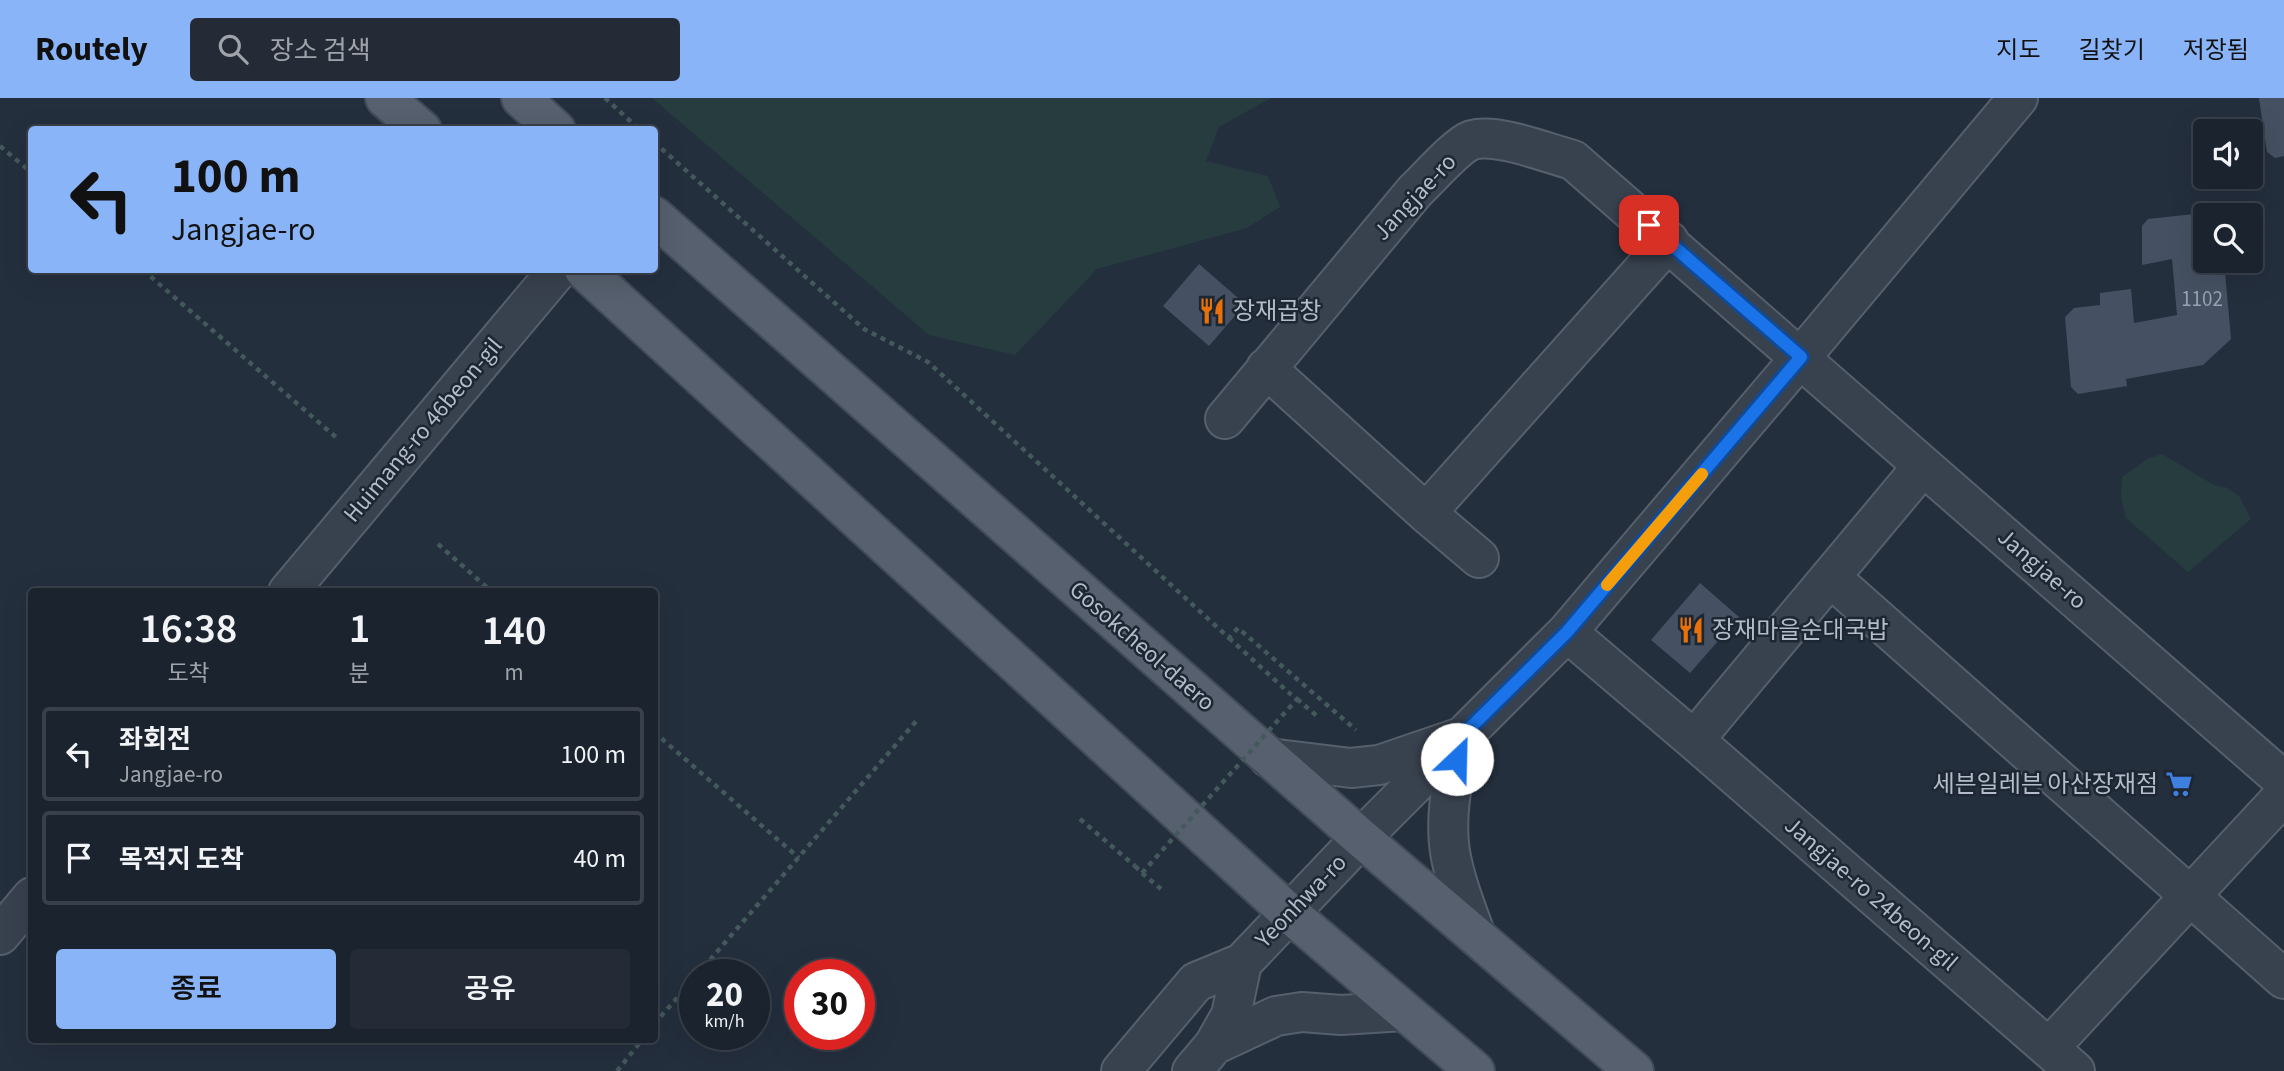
<!DOCTYPE html>
<html lang="ko">
<meta charset="utf-8">
<style>
body{margin:0;font-family:"Source Sans 3","Noto Sans KR",sans-serif;background:#242b36;color:#f1f3f6;height:100vh;display:flex;flex-direction:column;font-size:26px;white-space:nowrap}
*{box-sizing:border-box;margin:0}
p{font-size:23px;color:#a0a4aa}
.icon{flex:none;width:38px;height:38px;fill:none;stroke:currentColor;stroke-width:2;stroke-linecap:round;stroke-linejoin:round}
.map{position:relative;flex:1;overflow:hidden}
.sheet{position:absolute;left:28px;top:490px;width:630px;height:455px;display:flex;flex-direction:column;background:#1b232e;border-radius:7px;box-shadow:0 7px 28px #0002,0 0 0 2px #39404a}
.sheet>*{flex:none}
.top-card{position:absolute;left:28px;top:28px;width:630px;height:147px;border-radius:7px;box-shadow:0 7px 28px #0002,0 0 0 2px #39404a;background:#8ab4f8;color:#111;overflow:hidden}
.tools{position:absolute;left:2193px;top:21px;display:grid;gap:14px}
.tools a{display:grid;place-items:center;width:70px;height:70px;border-radius:7px;background:#1b232e;box-shadow:0 7px 28px #0002,0 0 0 2px #39404a;font-size:35px}
.speed{position:absolute;left:679px;top:861px;display:flex;gap:14px;font-size:35px;font-weight:700;text-align:center}
.speed>*{display:grid;place-content:center;width:91px;height:91px;border-radius:50%;background:#1b232e;box-shadow:0 7px 28px #0002,0 0 0 2px #39404a;line-height:1}
.speed small{font-size:18px;font-weight:400}
.speed .limit{border:10px solid #d22;background:#fff;color:#111}
.pin{position:absolute;display:grid;place-items:center;width:60px;height:60px;color:#fff;margin:-30px;border-radius:14px;box-shadow:0 4px 10px #0006}
.me{position:absolute;width:77px;margin:-38px;rotate:24deg;stroke-linejoin:round;filter:drop-shadow(0 0 5px #0008)}
.turn{display:flex;align-items:center;gap:24px;height:147px;padding:0 28px;font-size:32px}
.turn .icon{width:91px;height:91px;stroke-width:2.5}
.turn b{display:block;font-size:49px;line-height:60px}
.eta{display:flex;justify-content:space-evenly;align-items:center;height:119px;text-align:center}
.eta b{font-size:42px;font-weight:600;line-height:49px}
.cta{display:flex;gap:14px;margin-top:auto;padding:14px 28px}
.cta a{flex:1;height:80px;border-radius:7px;background:#8ab4f8;color:#111;font-size:28px;font-weight:600;line-height:80px;text-align:center}
.cta a+a{background:#242b36;color:#f1f3f6}
ul{padding:0;list-style:none}
li{display:flex;align-items:center;gap:21px;height:94px;margin:0 14px 10px;padding:0 14px;border:4px solid #39404a;border-radius:7px}
li div{flex:1}
li b{display:block;font-size:26px}
li em{font-style:normal}
header{display:flex;align-items:center;gap:42px;box-sizing:border-box;height:98px;padding:0 35px;background:#8ab4f8;color:#111}
header strong{font-size:33px}
nav{display:flex;gap:38px;margin-inline-start:auto;font-size:24px}
.search{width:490px;height:63px;background:#242b36;display:flex;align-items:center;gap:18px;box-sizing:border-box;padding:0 24px;border-radius:7px;color:#a0a4aa;font-size:26px}
.map>svg:first-child{display:block}
</style>
<header>
<strong>Routely</strong>
<div class="search"><svg class="icon" aria-label="search" viewBox="0 0 24 24"><circle cx="10" cy="10" r="6"/><path d="M15 15l6 6"/></svg>장소 검색</div>
<nav><a>지도</a><a>길찾기</a><a>저장됨</a></nav>
</header>
<div class="map">
<svg width="2284" height="973" viewBox="0 0 2284 973">
<rect width="100%" height="100%" fill="#242f3e"/>
<path fill="#263c3f" d="M 652,0 L 1271,0 L 1219,29 L 1206,63 L 1268,78 L 1280,109 L 1247,130 L 1097,171 L 1015,257 L 929,237 Z
M 2162,356 L 2214,387 L 2225,389 L 2239,398 L 2251,421 L 2188,474 L 2126,420 L 2121,399 L 2122,379 L 2149,360 Z"/>
<path fill="#455162" d="M 2259,0 L 2284,0 L 2284,58 L 2275,60 L 2267,54 Z
M 2222,113 L 2225,117 L 2205,117 L 2205,163 L 2224,163 L 2231,241 L 2203,267 L 2126,281 L 2127,288 L 2078,296 L 2071,289 L 2065,219 L 2074,210 L 2100,207 L 2100,195 L 2131,191 L 2134,225 L 2177,217 L 2172,161 L 2142,167 L 2142,128 L 2148,121 Z
M 1199,166 L 1245,206 L 1209,248 L 1163,208 Z
M 1700,485 L 1739,519 L 1690,575 L 1651,542 Z"/>
<g fill="none" stroke-linecap="round" stroke-linejoin="round">
<g stroke="#565f6c" stroke-width="42">
<path id="minor" d="M 1266,270 L 1426,415 L 1479,460
M 1225,321 L 1415,93 C 1428,81 1457,47 1472,42 C 1498,35 1546,55 1573,62 L 2284,683
M 1426,415 L 1669,143
M 1830,479 L 2284,881
M 288,494 L 558,172
M 1567,534 L 1694,642 L 2075,973
M 1694,642 L 1923,368
M 1269,660 L 1351,670 L 1379,667 L 1461,639 C 1454,676 1444,716 1450,754 C 1455,783 1466,810 1476,838
M 0,837 L 32,799
M 1214,947 L 1276,918 L 1302,914 L 1341,917 L 1404,913
M 2049,950 L 2284,697
M 1121,973 L 1196,884 L 1242,865 L 1361,740 L 1567,534 L 1801,259 L 2018,0
M 1192,973 L 1214,947 L 1231,917 L 1242,865"/>
</g>
<g stroke="#414a57" stroke-width="42">
<path id="major" d="M 385,0 L 422,32
M 521,0 L 556,32
M 654,118 L 1361,740 L 1634,973
M 584,172 L 1289,815 L 1475,973"/>
</g>
<path stroke="#44595c" stroke-width="4.5" stroke-dasharray="5 5" stroke-linecap="butt" d="M 605,0 L 640,32
M 654,44 L 864,231 L 928,264 L 1229,540 L 1238,530 L 1356,632
M 0,48 L 32,75
M 143,172 L 338,341
M 438,446 L 492,494
M 1229,540 L 1288,594
M 1297,601 L 1317,618
M 654,634 L 799,760
M 1080,721 L 1135,768
M 1142,775 L 1161,791
M 697,877 L 918,621
M 654,926 L 695,880
M 617,973 L 642,942"/>
<use href="#minor" stroke="#38414e" stroke-width="38"/>
<use href="#major" stroke="#56606e" stroke-width="38"/>
<path stroke="#44595c" stroke-width="4.5" stroke-dasharray="5 5" stroke-linecap="butt" d="M 1135,768 L 1142,775 L 1297,601 L 1288,594"/>
</g>
<g fill="none" stroke-linecap="round" stroke-linejoin="round">
<g stroke="#114b97" stroke-width="18">
<path id="route" d="M 1457,661 L 1461,639 L 1567,534 L 1801,259 L 1649,127"/>
</g>
<use href="#route" stroke="#1a73e8" stroke-width="12"/>
<path stroke="#f59e0b" stroke-width="12" d="M 1607,487 L 1702,376"/>
</g>
<defs>
<g id="restaurant-bare" transform="scale(2.1)"><path d="M-5-6h1v4h1v-4h1v4h1v-4h1v5L-1.5 .5V6h-2V.5L-5-1ZM5-6V6H3V1.5H1.5Q1.5-4 5-6Z" fill="#e8710a" stroke="#1d2633" stroke-width="2.5" paint-order="stroke"/></g>
<g id="supermarket-bare" transform="scale(2.1)"><path d="M-6-5.5h2.5l.6 2H6L4.5 2H-2.5L-4.4-4H-6ZM-1.5 3.2a1.3 1.3 0 1 0 .1 0ZM3 3.2a1.3 1.3 0 1 0 .1 0Z" fill="#3f7fe0" stroke="#1d2633" stroke-width="2.5" paint-order="stroke"/></g>
</defs>
<g fill-rule="evenodd">
<use href="#restaurant-bare" x="1212" y="213"/>
<use href="#restaurant-bare" x="1691" y="532"/>
<use href="#supermarket-bare" x="2179" y="686"/>
</g>
<g text-anchor="middle" dominant-baseline="central" stroke-width="5" stroke-linejoin="round" paint-order="stroke">
<g font-size="21" fill="#98a1af">
<text x="2202" y="201">1102</text>
</g>
<g font-size="24" fill="#b4bcc9" stroke="#1d2633">
<text transform="translate(1415 99) rotate(-47)">Jangjae-ro</text>
<text transform="translate(423 332) rotate(-50)">Huimang-ro 46beon-gil</text>
<text transform="translate(2042 471) rotate(41)">Jangjae-ro</text>
<text transform="translate(1142 548) rotate(41)">Gosokcheol-daero</text>
<text transform="translate(1871 796) rotate(41)">Jangjae-ro 24beon-gil</text>
<text transform="translate(1301 803) rotate(-46)">Yeonhwa-ro</text>
</g>
<g font-size="24" fill="#b4bcc9" stroke="#1d2633" text-anchor="start">
<text x="1233" y="213">장재곱창</text>
<text x="1712" y="532">장재마을순대국밥</text>
<text x="2158" y="686" text-anchor="end">세븐일레븐 아산장재점</text>
</g>
</g>
</svg>
<div class="tools">
<a><svg class="icon" aria-label="sound" viewBox="0 0 24 24"><path d="M4 9h4l5-4v14l-5-4H4zM17 9q2 3 0 6"/></svg></a>
<a><svg class="icon" aria-label="search" viewBox="0 0 24 24"><circle cx="10" cy="10" r="6"/><path d="M15 15l6 6"/></svg></a>
</div>
<div class="speed"><div>20<small>km/h</small></div><div class="limit">30</div></div>
<div class="pin" style="left:1649px;top:127px;background:#d93025"><svg class="icon" aria-label="arrive" viewBox="0 0 24 24"><path d="M6 21V4h12l-3 4 3 4H6"/></svg></div>
<svg class="me" style="left:1457px;top:661px" viewBox="-20 -20 40 40"><circle r="19" fill="#fff"/><path d="M0-13L10 11 0 6-10 11z" fill="#1a73e8"/></svg>
<div class="top-card">
<div class="turn"><svg class="icon" aria-label="left" viewBox="0 0 24 24"><path d="M17 20v-9H6M10 6l-5 5 5 5"/></svg><div><b>100 m</b>Jangjae-ro</div></div>
</div>
<section class="sheet">
<div class="eta">
<div><b>16:38</b><p>도착</p></div>
<div><b>1</b><p>분</p></div>
<div><b>140</b><p>m</p></div>
</div>
<ul>
<li><svg class="icon" aria-label="left" viewBox="0 0 24 24"><path d="M17 20v-9H6M10 6l-5 5 5 5"/></svg><div><b>좌회전</b><p>Jangjae-ro</p></div><em>100 m</em></li>
<li><svg class="icon" aria-label="arrive" viewBox="0 0 24 24"><path d="M6 21V4h12l-3 4 3 4H6"/></svg><div><b>목적지 도착</b></div><em>40 m</em></li>
</ul>
<div class="cta"><a>종료</a><a>공유</a></div>
</section>
</div>
